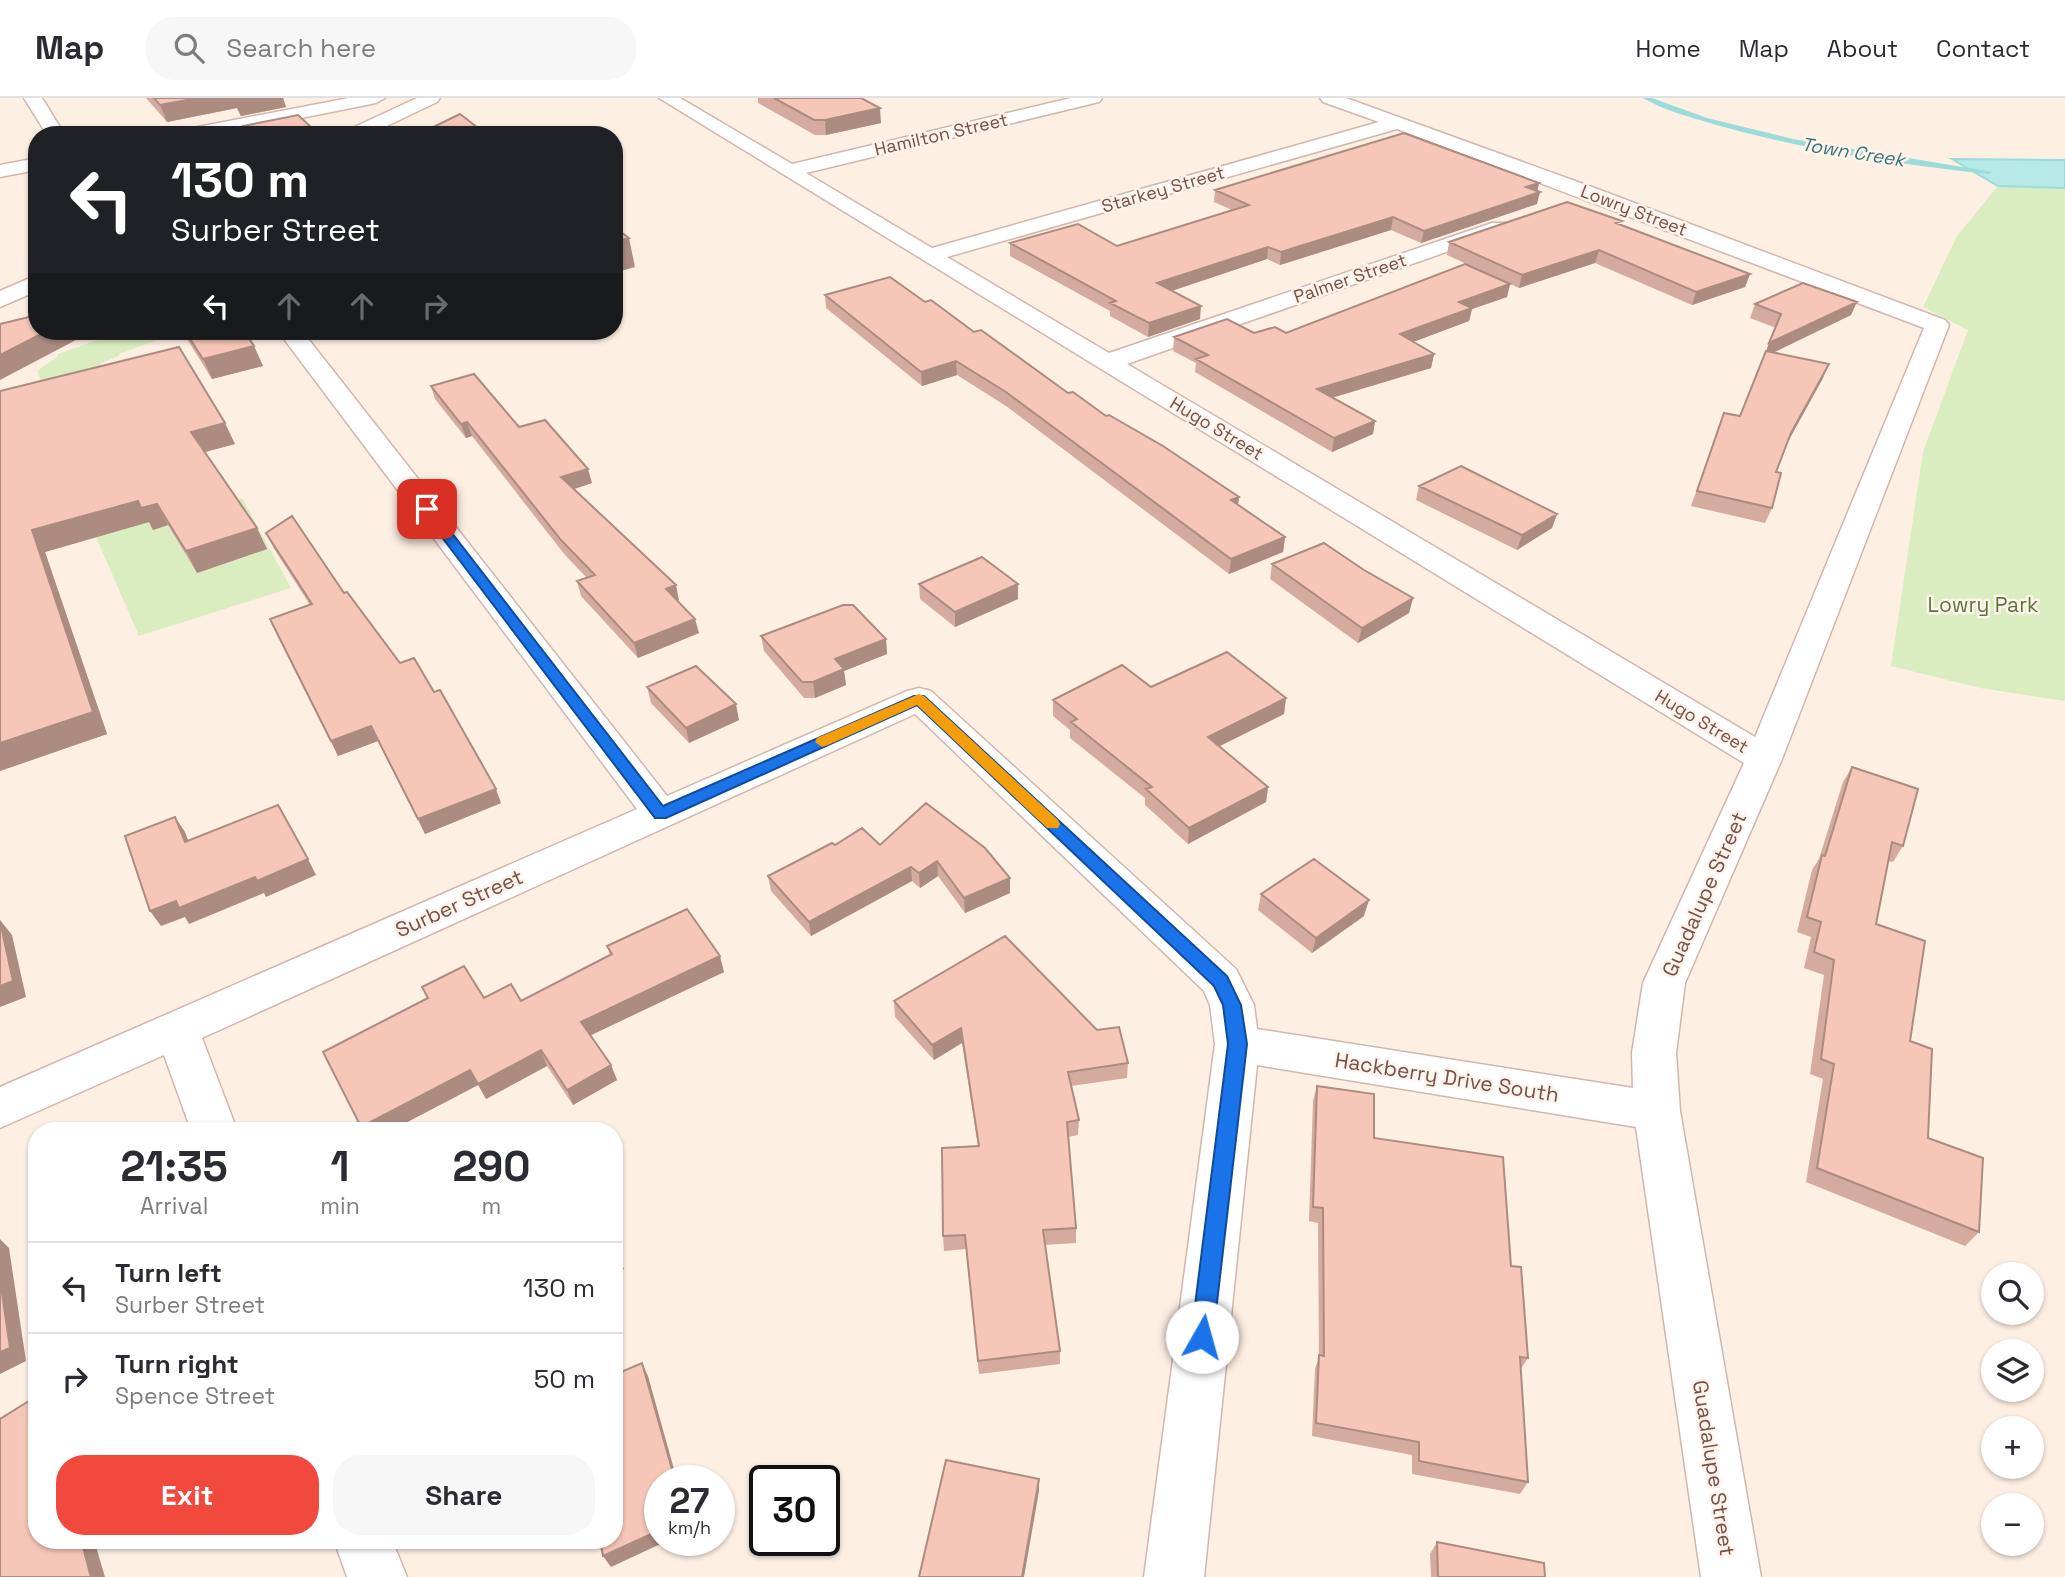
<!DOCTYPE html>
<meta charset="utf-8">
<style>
body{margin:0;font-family:"Space Grotesk",sans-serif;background:#f7f7f7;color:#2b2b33;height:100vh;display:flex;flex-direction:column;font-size:26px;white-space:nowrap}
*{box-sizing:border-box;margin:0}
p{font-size:23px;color:#7c7c81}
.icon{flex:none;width:38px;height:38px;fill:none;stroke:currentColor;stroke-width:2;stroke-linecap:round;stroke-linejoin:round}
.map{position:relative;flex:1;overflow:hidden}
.side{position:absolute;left:28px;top:1024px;width:595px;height:427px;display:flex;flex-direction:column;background:#fff;border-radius:28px;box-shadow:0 2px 5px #0004}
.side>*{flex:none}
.banner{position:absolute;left:28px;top:28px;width:595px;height:214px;border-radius:28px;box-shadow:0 2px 5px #0004;background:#202124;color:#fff;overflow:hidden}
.tools{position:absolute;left:1981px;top:1164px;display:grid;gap:14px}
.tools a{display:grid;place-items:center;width:63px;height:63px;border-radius:50%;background:#fff;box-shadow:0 2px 5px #0004;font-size:35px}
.speed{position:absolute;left:644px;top:1367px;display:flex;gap:14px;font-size:35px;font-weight:700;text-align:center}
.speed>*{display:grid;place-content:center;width:91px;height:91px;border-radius:50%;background:#fff;box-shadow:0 2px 5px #0004;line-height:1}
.speed small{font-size:18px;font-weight:400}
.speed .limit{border:4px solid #111;border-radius:10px;background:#fff;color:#111}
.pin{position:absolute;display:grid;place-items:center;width:60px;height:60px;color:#fff;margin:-30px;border-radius:14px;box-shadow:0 4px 10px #0006}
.me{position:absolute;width:77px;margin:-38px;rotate:7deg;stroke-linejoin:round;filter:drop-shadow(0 0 5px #0008)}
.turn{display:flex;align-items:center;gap:24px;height:147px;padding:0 28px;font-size:32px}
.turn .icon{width:91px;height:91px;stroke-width:2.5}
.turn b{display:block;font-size:49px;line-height:60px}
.lanes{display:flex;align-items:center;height:66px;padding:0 28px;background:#0003;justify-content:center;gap:35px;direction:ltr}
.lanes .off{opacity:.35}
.eta{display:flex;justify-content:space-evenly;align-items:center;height:119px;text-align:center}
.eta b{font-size:42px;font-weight:800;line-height:49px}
.action{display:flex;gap:14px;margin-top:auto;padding:14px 28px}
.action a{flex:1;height:80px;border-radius:28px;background:#f2493e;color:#fff;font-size:28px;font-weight:800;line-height:80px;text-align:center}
.action a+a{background:#f7f7f7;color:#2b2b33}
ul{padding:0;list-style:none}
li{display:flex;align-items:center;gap:21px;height:91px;padding:0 28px;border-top:2px solid #e1e1e2}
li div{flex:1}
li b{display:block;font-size:26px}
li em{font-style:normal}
header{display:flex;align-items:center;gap:42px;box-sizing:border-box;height:98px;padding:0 35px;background:#fff;border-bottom:2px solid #e1e1e2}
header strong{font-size:33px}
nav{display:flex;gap:38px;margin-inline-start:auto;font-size:24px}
.search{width:490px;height:63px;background:#f7f7f7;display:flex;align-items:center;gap:18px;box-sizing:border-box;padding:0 24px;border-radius:28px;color:#7c7c81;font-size:26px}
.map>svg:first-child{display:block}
</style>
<header>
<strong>Map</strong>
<div class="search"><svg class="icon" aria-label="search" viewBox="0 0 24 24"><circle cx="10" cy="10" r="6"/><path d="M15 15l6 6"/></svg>Search here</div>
<nav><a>Home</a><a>Map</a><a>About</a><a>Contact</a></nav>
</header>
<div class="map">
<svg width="2065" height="1479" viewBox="0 0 2065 1479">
<rect width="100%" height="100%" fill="#feefe3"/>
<path fill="#d9edc0" d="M 1998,88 L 2065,90 L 2065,603 L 1980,590 L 1891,568 L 1923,354 L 1968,232 L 1923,209 L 1957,138 Z
M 124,233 L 134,233 L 157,242 L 119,256 L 119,258 L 101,265 L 104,284 L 43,288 L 37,273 L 57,259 L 58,256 Z
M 242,400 L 291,490 L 139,538 L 96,439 L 149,424 L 153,432 C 184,422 210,405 242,400 Z"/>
<path fill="#b6e9e8" stroke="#9bdcdb" stroke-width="2" d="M 1952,61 L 2065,62 L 2065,90 L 1998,88 Z"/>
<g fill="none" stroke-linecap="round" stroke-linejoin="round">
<path fill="#9bdcdb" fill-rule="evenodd" d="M 1643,0 L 1652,0 L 1707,20 L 1793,41 L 1993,74 L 1989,76 C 1899,67 1801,51 1713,26 C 1690,19 1663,12 1643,0 Z"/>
<g stroke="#d2b6ab" stroke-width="3">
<path id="street" d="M 24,0 L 42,0 L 65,37 L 47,37 Z
M 659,0 L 680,0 L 792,66 L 1071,0 L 1102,0 L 1099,4 L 806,75 L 932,150 L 1379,24 L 1323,4 L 1320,0 L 1346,0 L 1600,92 L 1945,222 L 1949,227 L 1782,661 L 1685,885 L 1676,955 L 1680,1013 L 1761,1479 L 1701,1479 L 1636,1029 L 1257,967 L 1204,1479 L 1144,1479 L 1215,946 L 1210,907 L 1204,893 L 915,616 L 202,940 L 237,1032 L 191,1032 L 164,957 L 0,1030 L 0,989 L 637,711 L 278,233 L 302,233 L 667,698 L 907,593 L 919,590 L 931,593 L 1236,871 L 1254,907 L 1257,931 L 1633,990 L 1632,955 L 1643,885 L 1744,665 ZM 1397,31 L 1924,230 L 1755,639 L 1127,266 L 1506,133 L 1510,129 L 1506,125 L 1492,125 L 1109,255 L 947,159 Z
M 334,1442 L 392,1442 L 407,1479 L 347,1479 Z"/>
</g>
<g stroke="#d6b5a8" stroke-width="3">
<path id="secondary" d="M 349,0 L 385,0 L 376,5 L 216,37 L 178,37 L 187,31 Z
M 417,0 L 440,0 L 437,4 L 368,37 L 344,37 L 346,33 Z
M 37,60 L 37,72 L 0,79 L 0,67 Z
M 37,177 L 37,193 L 0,209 L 0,193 Z"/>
</g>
<use href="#street" fill="#fff" fill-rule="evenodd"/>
<use href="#secondary" fill="#fff" fill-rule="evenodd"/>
</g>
<path fill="#d4ab9e" d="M 146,0 L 283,0 L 286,9 L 241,18 L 237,10 L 167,24 Z
M 758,0 L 861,0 L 881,25 L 826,37 L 815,37 L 758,5 Z
M 1539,85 L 1537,93 L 1537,106 L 1421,145 L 1391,132 L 1280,167 L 1267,161 L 1172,193 L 1200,221 L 1148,239 L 1110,218 L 1110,213 L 1010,158 L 1010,145 L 1117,148 L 1232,112 L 1214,104 L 1215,92 Z
M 1621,127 L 1750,176 L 1745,189 L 1692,207 L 1595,165 L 1519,190 L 1447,157 L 1449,144 Z
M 1510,186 L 1507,199 L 1472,211 L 1469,223 L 1413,244 L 1434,256 L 1431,270 L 1332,300 L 1375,323 L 1373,336 L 1332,354 L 1195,274 L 1196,265 L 1173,253 L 1174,239 L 1286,235 Z
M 825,197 L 925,204 L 1068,295 L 1239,399 L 1238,407 L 1285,439 L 1283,454 L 1229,476 L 1006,308 L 957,277 L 922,288 L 826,210 Z
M 1755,206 L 1851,217 L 1773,255 L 1823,280 L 1787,345 L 1776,374 L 1772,410 L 1765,425 L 1691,408 L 1724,315 L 1740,318 L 1776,230 L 1750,220 Z
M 182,233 L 244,233 L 254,248 L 263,268 L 212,281 Z
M 431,288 L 519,329 L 592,385 L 574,391 L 679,502 L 677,503 L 699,535 L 638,560 L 581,498 L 577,483 L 587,480 L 565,457 L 472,338 L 466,340 L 435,301 Z
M 0,293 L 235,346 L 205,354 L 267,451 L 197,475 L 168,427 L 153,432 L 149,424 L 45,454 L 107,636 L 0,673 Z
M 1419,388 L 1557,416 L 1552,430 L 1517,452 L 1416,402 Z
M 266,435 L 344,495 L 501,705 L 425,736 L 378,643 L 338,658 L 270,521 L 310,507 L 273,449 Z
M 1272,466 L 1364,472 L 1413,500 L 1409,515 L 1358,545 L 1270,481 Z
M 919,486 L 1018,486 L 1018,501 L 955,529 L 920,501 Z
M 761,538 L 886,541 L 887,556 L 844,573 L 846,587 L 815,600 L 804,600 L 764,553 Z
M 647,589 L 739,622 L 689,645 L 651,605 Z
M 1151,589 L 1286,600 L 1284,616 L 1219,648 L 1268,689 L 1266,704 L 1188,746 L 1145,707 L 1145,700 L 1070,640 L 1070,632 L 1053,618 L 1053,602 Z
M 1852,669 L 1903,748 L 1893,764 L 1888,763 L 1876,826 L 1910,943 L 1928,1040 L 1979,1134 L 1965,1148 L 1806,1084 L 1823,981 L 1810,976 L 1824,877 L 1804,870 L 1811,839 L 1797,834 L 1812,772 L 1819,761 L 1843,684 Z
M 835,747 L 880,747 L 1010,780 L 1010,795 L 965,815 L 938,778 L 920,790 L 912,783 L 811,838 L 771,793 L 768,778 Z
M 1261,796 L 1364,818 L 1312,855 L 1258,812 Z
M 607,848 L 724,874 L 591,937 L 611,967 L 617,982 L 573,1007 L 547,968 L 486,1001 L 478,987 L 392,1032 L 363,1032 L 323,954 L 427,900 L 422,889 L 484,900 L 521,903 L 610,857 Z
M 894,903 L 1128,965 L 1127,980 L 1071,988 L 1079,1022 L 1078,1037 L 1068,1039 L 1076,1130 L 1076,1145 L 1045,1147 L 1060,1253 L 1060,1266 L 979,1276 L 966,1151 L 944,1153 L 943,1138 L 978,1048 L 962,945 L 934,962 L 895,919 Z
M 1317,988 L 1511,1168 L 1528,1260 L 1520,1272 L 1528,1384 L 1520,1396 L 1412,1376 L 1412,1357 L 1312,1338 L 1315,1271 L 1319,1258 L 1318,1125 L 1309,1123 L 1313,1003 Z
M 1437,1444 L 1545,1479 L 1431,1479 L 1430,1456 Z"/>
<path fill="#ac8b81" d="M 197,0 L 283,0 L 286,9 L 241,18 L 237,10 L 167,24 L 160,7 Z
M 880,10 L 881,25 L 826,37 L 825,22 Z
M 312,30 L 314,36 L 311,37 L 297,37 Z
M 1539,85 L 1537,95 L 1540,94 L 1537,106 L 1421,145 L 1424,133 L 1526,89 Z
M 1393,119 L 1391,132 L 1280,167 L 1281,154 Z
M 629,140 L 635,169 L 614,175 L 614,144 Z
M 1268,149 L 1267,161 L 1156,198 L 1157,185 Z
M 1599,152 L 1595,165 L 1519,190 L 1522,177 Z
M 1750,176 L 1745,189 L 1692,207 L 1696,194 Z
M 1510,186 L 1507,199 L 1472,211 L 1469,223 L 1397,250 L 1400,236 L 1459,204 Z
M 1857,204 L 1851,217 L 1764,259 L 1769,245 Z
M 1201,208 L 1200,221 L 1148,239 L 1149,225 Z
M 47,233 L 72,233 L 76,242 L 0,282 L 0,257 Z
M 359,233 L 389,233 L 362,240 Z
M 254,248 L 263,268 L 212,281 L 203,261 Z
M 1434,256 L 1431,270 L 1314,305 L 1317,291 Z
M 956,263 L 957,277 L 922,288 L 921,274 Z
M 1829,266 L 1823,280 L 1785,349 L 1791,335 Z
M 1375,323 L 1373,336 L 1332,354 L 1334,340 Z
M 467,324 L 472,338 L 466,340 L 461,326 Z
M 225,325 L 235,346 L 201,355 L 191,334 Z
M 588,371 L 592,385 L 565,394 L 561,379 Z
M 1239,399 L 1237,414 L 1231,402 Z
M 138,403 L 157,406 L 168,427 L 153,432 L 149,424 L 45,454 L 107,636 L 0,673 L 0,645 L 32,432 Z
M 1557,416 L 1552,430 L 1517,452 L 1522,437 Z
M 257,430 L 267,451 L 197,475 L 186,453 Z
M 1285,439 L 1283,454 L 1229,476 L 1231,461 Z
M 1018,486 L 1018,501 L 955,529 L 955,514 Z
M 676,487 L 679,502 L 669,506 L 666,491 Z
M 1413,500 L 1409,515 L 1358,545 L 1362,530 Z
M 695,521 L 699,535 L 638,560 L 634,545 Z
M 886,541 L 887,556 L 844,573 L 846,587 L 815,600 L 813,584 L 835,561 Z
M 1286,600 L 1284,616 L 1206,655 L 1208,639 Z
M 736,606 L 739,622 L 689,645 L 686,630 Z
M 371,628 L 378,643 L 338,658 L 331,643 Z
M 1268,689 L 1266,704 L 1188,746 L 1189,730 Z
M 496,691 L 501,705 L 425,736 L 418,721 Z
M 175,719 L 185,734 L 195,760 L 185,744 Z
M 308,761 L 316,777 L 266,799 L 264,795 L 189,826 L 185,819 L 161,828 L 150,813 L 176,803 L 255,779 Z
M 937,763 L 938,778 L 920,790 L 919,775 Z
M 911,769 L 912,783 L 811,838 L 809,824 Z
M 1010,780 L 1010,795 L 965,815 L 964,800 Z
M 1369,802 L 1364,818 L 1312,855 L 1316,840 Z
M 0,822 L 12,837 L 26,899 L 0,909 Z
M 720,858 L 724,874 L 587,939 L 581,924 Z
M 961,930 L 962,945 L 934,962 L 932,947 Z
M 541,952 L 547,968 L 486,1001 L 478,986 Z
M 611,967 L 617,982 L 573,1007 L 567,992 Z
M 470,972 L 478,987 L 392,1032 L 363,1032 L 361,1029 Z
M 0,1141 L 9,1150 L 26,1263 L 0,1276 Z
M 618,1157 L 624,1171 L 614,1177 L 614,1159 Z
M 614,1209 L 618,1216 L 614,1218 Z
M 642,1265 L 648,1278 L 677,1382 L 675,1382 Z
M 1039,1381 L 1039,1393 L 1024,1479 L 1022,1479 Z
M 660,1432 L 660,1442 L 669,1442 L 611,1469 L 603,1458 Z
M 81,1442 L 94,1442 L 105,1479 L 91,1479 Z"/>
<path fill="#f6c7b8" stroke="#ac8b81" stroke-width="2" d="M 154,0 L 197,0 L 160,7 Z
M 774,0 L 861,0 L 880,10 L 825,22 L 814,22 Z
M 460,16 L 487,37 L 417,37 Z
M 298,17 L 312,30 L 297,37 L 246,37 L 243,28 Z
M 1404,35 L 1539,85 L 1526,89 L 1540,94 L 1424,133 L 1393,119 L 1281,154 L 1268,149 L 1157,185 L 1201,208 L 1149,225 L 1110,205 L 1116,203 L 1010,145 L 1078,126 L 1117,148 L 1249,107 L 1215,92 Z
M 1567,104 L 1622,123 L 1616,125 L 1750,176 L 1696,194 L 1599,152 L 1522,177 L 1449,144 Z
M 614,129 L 629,140 L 614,144 Z
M 1465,166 L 1510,186 L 1459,204 L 1472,210 L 1400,236 L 1434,256 L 1317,291 L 1375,323 L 1334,340 L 1196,261 L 1208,257 L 1174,239 L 1227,221 L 1254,235 L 1275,229 L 1286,235 Z
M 890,179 L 925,204 L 931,202 L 974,234 L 981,232 L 1068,295 L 1073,294 L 1106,318 L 1109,317 L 1163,348 L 1239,399 L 1231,402 L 1285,439 L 1231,461 L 1006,294 L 956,263 L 921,274 L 825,197 Z
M 1803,185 L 1857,204 L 1769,245 L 1781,216 L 1755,206 Z
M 37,217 L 37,233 L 47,233 L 0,257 L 0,226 Z
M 185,233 L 244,233 L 254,248 L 203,261 Z
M 179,249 L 225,325 L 191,334 L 257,430 L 186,453 L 157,406 L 141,410 L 138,403 L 32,432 L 93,614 L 0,645 L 0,293 Z
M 1766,253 L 1829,266 L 1791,335 L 1776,374 L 1781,375 L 1772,410 L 1697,393 L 1724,315 L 1740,318 Z
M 474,276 L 519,329 L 545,322 L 588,371 L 561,379 L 676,487 L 666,491 L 695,521 L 634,545 L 577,483 L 595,477 L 561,442 L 467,324 L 461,326 L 431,288 Z
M 1461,368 L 1557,416 L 1522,437 L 1419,388 Z
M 292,418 L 344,495 L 347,494 L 400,565 L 414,560 L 434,594 L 440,592 L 496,691 L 418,721 L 371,628 L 331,643 L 270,521 L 312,506 L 266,435 Z
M 1324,445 L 1364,472 L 1413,500 L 1362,530 L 1272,466 Z
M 982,459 L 1018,486 L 955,514 L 919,486 Z
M 843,507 L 853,507 L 886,541 L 835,561 L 844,571 L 813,584 L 802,584 L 761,538 Z
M 1227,554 L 1286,600 L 1208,639 L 1268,689 L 1189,730 L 1146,691 L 1152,689 L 1071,624 L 1077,621 L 1053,602 L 1122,567 L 1151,589 Z
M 696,568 L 736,606 L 686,630 L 647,589 Z
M 1852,669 L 1918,691 L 1903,748 L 1892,744 L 1876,826 L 1925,843 L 1910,943 L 1932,951 L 1928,1040 L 1983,1060 L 1979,1134 L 1817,1070 L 1834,966 L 1821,961 L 1834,862 L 1814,854 L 1821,824 L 1807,819 L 1822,757 L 1825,758 Z
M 926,705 L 985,750 L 1010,780 L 964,800 L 937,763 L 919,775 L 911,769 L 809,824 L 768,778 L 832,745 L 835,747 L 862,730 L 880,747 Z
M 278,707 L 308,761 L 257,783 L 255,779 L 179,810 L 176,803 L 150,813 L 125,738 L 175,719 L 185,744 Z
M 1314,761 L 1369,802 L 1316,840 L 1261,796 Z
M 687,811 L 720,858 L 581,924 L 611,967 L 567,992 L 541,952 L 478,986 L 470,972 L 361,1029 L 323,954 L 428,900 L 422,889 L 464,868 L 484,900 L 511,886 L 521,903 L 612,856 L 607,848 Z
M 0,823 L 13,883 L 0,888 Z
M 1005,838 L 1097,932 L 1119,929 L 1128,965 L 1068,974 L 1079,1022 L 1067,1024 L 1076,1130 L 1043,1132 L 1060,1253 L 978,1263 L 965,1137 L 943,1138 L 942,1050 L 979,1048 L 961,930 L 932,947 L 894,903 Z
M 1317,988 L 1374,996 L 1374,1040 L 1503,1059 L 1511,1168 L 1521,1169 L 1528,1260 L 1520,1259 L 1528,1384 L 1419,1363 L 1419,1344 L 1316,1325 L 1319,1257 L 1324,1258 L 1323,1110 L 1313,1109 Z
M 0,1181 L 10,1250 L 0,1254 Z
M 642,1265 L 675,1382 L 660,1382 L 660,1432 L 603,1458 L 600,1442 L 614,1442 L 614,1277 Z
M 37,1298 L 37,1442 L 81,1442 L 91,1479 L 0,1479 L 0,1321 Z
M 946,1362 L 1039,1381 L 1022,1479 L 919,1479 Z
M 1437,1444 L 1544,1465 L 1545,1479 L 1438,1479 Z"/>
<path fill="#1a73e8" stroke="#114b97" stroke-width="2" d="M 427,407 L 431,408 L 663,708 L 914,598 L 924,598 L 1227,878 L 1241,907 L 1247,946 L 1213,1239 L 1210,1246 L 1202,1250 L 1195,1246 L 1191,1239 L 1228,946 L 1223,907 L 1214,888 L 917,607 L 666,720 L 655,720 L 422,413 L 422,408 Z"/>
<path fill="#f59e0b" d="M 919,596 L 924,598 L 1058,722 L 1060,726 L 1058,730 L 1047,730 L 917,607 L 828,647 L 822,649 L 815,644 L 817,640 Z"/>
<g text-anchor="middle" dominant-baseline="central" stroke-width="5" stroke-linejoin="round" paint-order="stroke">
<g font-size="18" fill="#785047" stroke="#fff4eb">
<text transform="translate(941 36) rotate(-13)">Hamilton Street</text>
<text transform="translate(1163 91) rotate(-16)">Starkey Street</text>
<text transform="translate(1634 112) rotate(21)">Lowry Street</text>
<text transform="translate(1350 180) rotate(-19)">Palmer Street</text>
<text transform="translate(1217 330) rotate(31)">Hugo Street</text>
<text transform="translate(1702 623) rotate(31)">Hugo Street</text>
</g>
<g font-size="19" font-style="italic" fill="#367778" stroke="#fff4eb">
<text transform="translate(1853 54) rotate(9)">Town Creek</text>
</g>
<g font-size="21" fill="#58793b" stroke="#fff4eb">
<text x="1983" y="506">Lowry Park</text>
</g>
<g font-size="21" fill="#785047" stroke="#fff4eb">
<text transform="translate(1704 796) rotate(-66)">Guadalupe Street</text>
<text transform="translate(459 805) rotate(-24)">Surber Street</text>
<text transform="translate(1447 979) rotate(9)">Hackberry Drive South</text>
<text transform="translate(1714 1370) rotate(81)">Guadalupe Street</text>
</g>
</g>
</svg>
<div class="tools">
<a><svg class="icon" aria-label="search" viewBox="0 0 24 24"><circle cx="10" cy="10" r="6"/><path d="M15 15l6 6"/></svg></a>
<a><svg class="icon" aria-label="layers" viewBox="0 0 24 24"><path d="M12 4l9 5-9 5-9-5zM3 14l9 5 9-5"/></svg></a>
<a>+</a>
<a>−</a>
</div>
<div class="speed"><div>27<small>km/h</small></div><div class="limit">30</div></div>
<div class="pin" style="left:427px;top:411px;background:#d93025"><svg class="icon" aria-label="arrive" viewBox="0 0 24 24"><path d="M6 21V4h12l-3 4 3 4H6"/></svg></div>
<svg class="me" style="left:1202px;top:1239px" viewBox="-20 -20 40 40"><circle r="19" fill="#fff"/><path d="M0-13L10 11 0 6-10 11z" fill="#1a73e8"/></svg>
<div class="banner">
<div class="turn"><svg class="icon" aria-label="left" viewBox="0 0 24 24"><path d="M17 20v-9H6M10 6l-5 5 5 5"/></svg><div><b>130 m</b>Surber Street</div></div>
<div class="lanes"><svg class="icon" aria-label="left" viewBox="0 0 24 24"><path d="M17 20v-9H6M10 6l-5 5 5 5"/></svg><svg class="icon off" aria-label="ahead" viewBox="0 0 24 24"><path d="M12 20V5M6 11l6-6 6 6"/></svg><svg class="icon off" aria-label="ahead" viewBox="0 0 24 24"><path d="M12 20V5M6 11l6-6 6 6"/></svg><svg class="icon off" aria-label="right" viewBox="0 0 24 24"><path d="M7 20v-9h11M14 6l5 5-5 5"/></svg></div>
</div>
<section class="side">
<div class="eta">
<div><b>21:35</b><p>Arrival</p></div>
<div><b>1</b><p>min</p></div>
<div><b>290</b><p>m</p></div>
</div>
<ul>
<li><svg class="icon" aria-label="left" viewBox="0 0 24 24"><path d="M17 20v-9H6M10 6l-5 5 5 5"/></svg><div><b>Turn left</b><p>Surber Street</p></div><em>130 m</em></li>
<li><svg class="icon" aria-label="right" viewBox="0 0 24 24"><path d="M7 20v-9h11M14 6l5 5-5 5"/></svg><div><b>Turn right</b><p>Spence Street</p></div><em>50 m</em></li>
</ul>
<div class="action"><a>Exit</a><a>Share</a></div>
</section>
</div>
